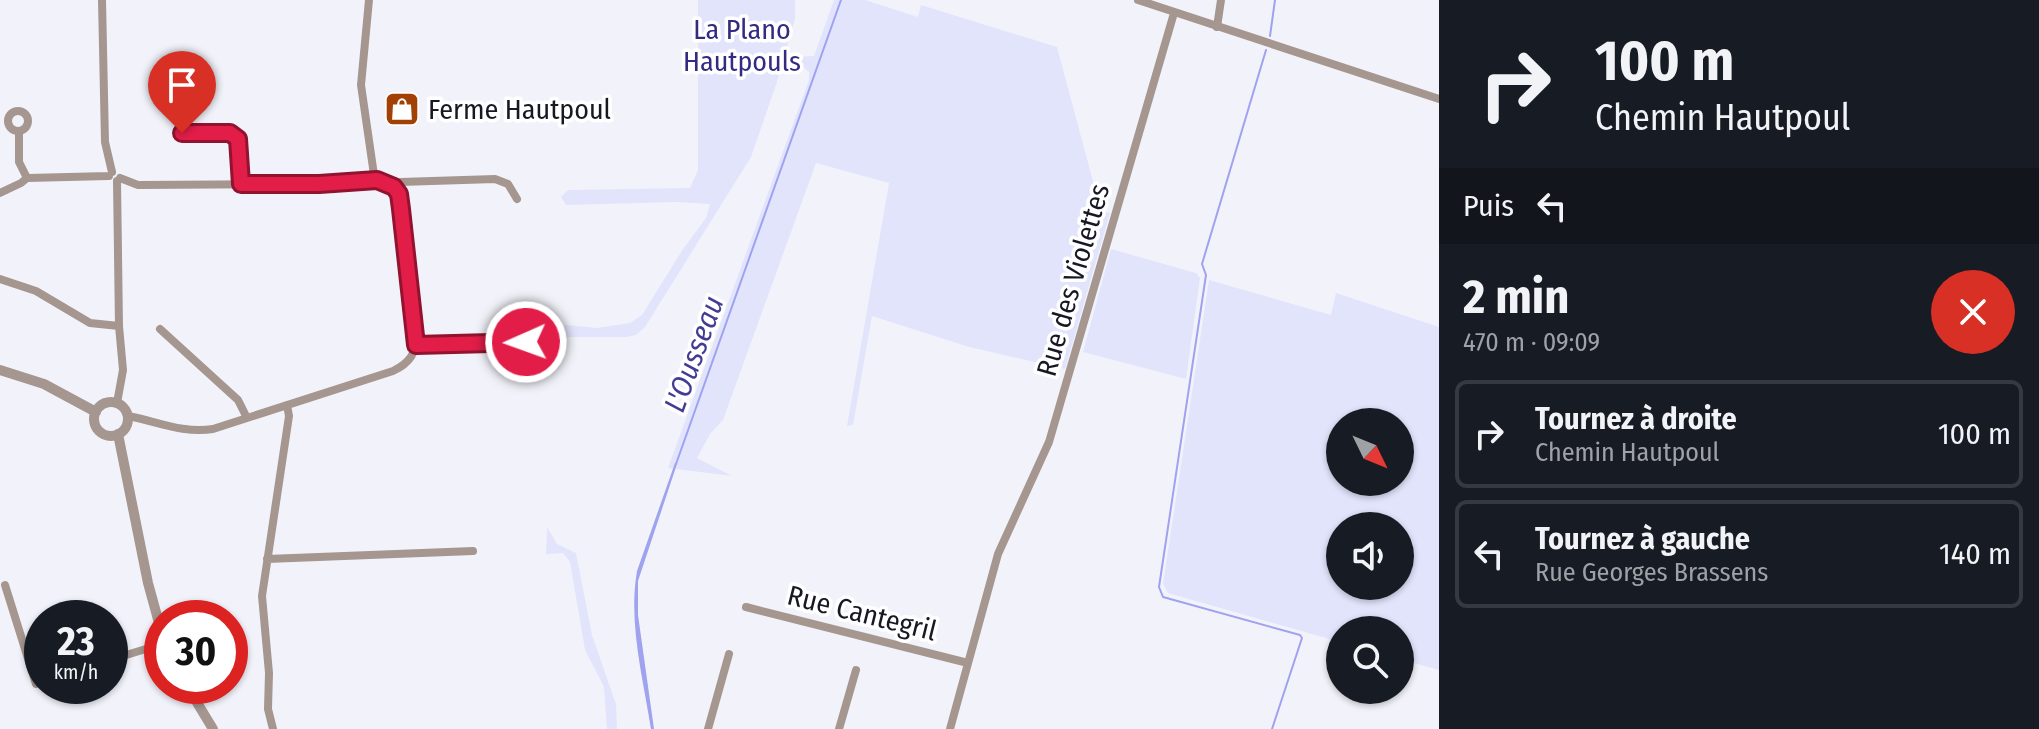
<!DOCTYPE html>
<html lang="fr">
<meta charset="utf-8">
<style>
body{margin:0;font-family:"Fira Sans Condensed",sans-serif;background:#20242c;color:#f1f3f6;height:100vh;display:flex;flex-direction:column;font-size:30px;white-space:nowrap}
*{box-sizing:border-box;margin:0}
p{font-size:26px;color:#9ea1a6}
.icon{flex:none;width:44px;height:44px;fill:none;stroke:currentColor;stroke-width:2;stroke-linecap:round;stroke-linejoin:round}
.map{position:relative;flex:1;overflow:hidden}
.side{display:flex;flex-direction:column;background:#171b24;width:600px}
.side>*{flex:none}
.hud{background:#171b24;color:#f1f3f6;overflow:hidden}
.needle{width:52px;rotate:133deg}
.controls{position:absolute;left:1326px;top:408px;display:grid;gap:16px}
.controls a{display:grid;place-items:center;width:88px;height:88px;border-radius:50%;background:#171b24;box-shadow:0 2px 6px #0004;font-size:40px}
.speed{position:absolute;left:24px;top:600px;display:flex;gap:16px;font-size:40px;font-weight:700;text-align:center}
.speed>*{display:grid;place-content:center;width:104px;height:104px;border-radius:50%;background:#171b24;box-shadow:0 2px 6px #0004;line-height:1}
.speed small{font-size:20px;font-weight:400}
.speed .limit{border:12px solid #d22;background:#fff;color:#111}
.pin{position:absolute;display:grid;place-items:center;width:68px;height:68px;color:#fff;margin:-82px -34px;border-radius:50% 50% 50% 0;rotate:-45deg;box-shadow:0 0 8px #0007}
.pin .icon{rotate:45deg}
.me{position:absolute;width:88px;margin:-44px;rotate:268deg;stroke-linejoin:round;filter:drop-shadow(0 0 6px #0008)}
.turn{display:flex;align-items:center;gap:28px;height:168px;padding:0 24px;font-size:36px}
.turn .icon{width:104px;height:104px;stroke-width:2.5}
.turn b{display:block;font-size:56px;line-height:68px}
.then{display:flex;align-items:center;height:76px;padding:0 24px;background:#0003;gap:16px;font-size:30px}
.round{display:grid;place-items:center;flex:none;width:84px;height:84px;border-radius:42px;background:#20242c}
.head{display:flex;align-items:center;justify-content:space-between;height:136px;padding:0 24px}
h1{font-size:48px;font-weight:700;line-height:60px}
ul{padding:0;list-style:none}
li{display:flex;align-items:center;gap:24px;height:108px;margin:0 16px 12px;padding:0 8px;border:4px solid #363941;border-radius:12px}
li div{flex:1}
li b{display:block;font-size:30px}
li em{font-style:normal}
main{display:flex;flex:1;min-height:0}
.map>svg:first-child{display:block}
</style>
<main>
<div class="map">
<svg width="1439" height="729" viewBox="0 0 1439 729">
<rect width="100%" height="100%" fill="#f2f3fa"/>
<path fill="#e2e4fc" fill-rule="evenodd" d="M 698,0 L 795,0 L 795,19 L 776,85 L 751,157 L 645,327 L 636,335 L 627,337 L 556,337 L 557,324 L 597,328 L 630,323 L 642,315 L 683,249 L 706,218 L 710,204 L 678,202 L 566,205 L 561,197 L 568,190 L 690,188 L 698,170 Z
M 834,0 L 865,0 L 918,17 L 921,5 L 1057,47 L 1101,211 L 1110,213 L 1065,369 L 969,347 L 872,316 L 853,425 L 847,426 L 889,183 L 816,163 L 723,420 L 710,434 L 697,458 L 732,476 L 668,468 L 809,80 L 809,72 L 800,64 L 791,61 L 795,57 L 814,56 Z
M 1111,249 L 1196,273 L 1200,278 L 1186,379 L 1083,352 Z
M 1209,280 L 1331,315 L 1336,293 L 1439,327 L 1439,670 L 1400,659 L 1400,630 L 1340,630 L 1340,642 L 1168,593 L 1163,584 ZM 1340,422 L 1400,422 L 1400,482 L 1340,482 ZM 1340,526 L 1400,526 L 1400,586 L 1340,586 Z
M 547,527 L 557,544 L 576,553 L 592,635 L 616,704 L 617,729 L 607,729 L 604,687 L 585,650 L 570,562 L 563,553 L 546,554 Z"/>
<path fill="#9fa2ef" d="M 675,463 L 677,464 L 638,581 L 638,615 L 654,729 L 651,729 C 643,678 628,622 637,571 Z"/>
<g fill="none" stroke-linecap="round" stroke-linejoin="round">
<path stroke="#9fa2ef" stroke-width="2" d="M 1270,36 L 1275,0
M 1266,50 L 1202,264 L 1206,275 L 1159,587 L 1163,597 L 1300,635 L 1302,638 L 1272,729
M 676,464 L 841,0"/>
<path stroke="#a5968f" stroke-width="8" d="M 102,0 L 105,142 L 112,172
M 1138,0 L 1439,99
M 1217,27 L 1221,0
M8 121a10 10 0 1 1 20 0a10 10 0 1 1-20 0Z
M 19,132 L 19,162 L 27,178
M 182,133 L 230,133 L 238,139 L 241,184
M 120,178 L 138,185 L 319,184 L 377,180
M 394,187 L 400,182 L 495,179 L 508,184 L 517,199
M 0,193 L 21,183 L 27,178 L 109,176
M 0,279 L 36,291 L 90,323 L 119,326
M 160,329 L 238,400 L 247,418
M 416,345 L 526,342
M 117,403 L 123,370 L 119,326 L 117,181
M 128,416 C 156,421 183,434 213,429 L 393,371 C 410,363 416,353 417,335 L 399,194 C 392,184 380,185 374,175 L 361,85 L 369,0
M 267,559 L 473,551
M 5,585 L 36,684 L 42,682
M 746,607 L 968,663
M 110,660 L 162,644
M 273,729 L 268,709 L 269,673 L 262,596 L 289,416 L 287,405
M 708,729 L 729,654
M 839,729 L 856,670
M 950,729 L 998,554 L 1049,442 L 1174,13"/>
<path stroke="#a5968f" stroke-width="10" d="M 0,370 L 44,384 L 96,412
M94 419a17 17 0 1 1 34 0a17 17 0 1 1-34 0Z
M 118,434 L 148,583 L 162,634
M 187,686 L 213,729"/>
</g>
<g fill="none" stroke-linecap="round" stroke-linejoin="round">
<g stroke="#92132f" stroke-width="20">
<path id="route" d="M 182,133 L 230,133 L 238,139 L 241,184 L 319,184 L 377,180 L 394,187 L 399,194 L 401,209 L 416,345 L 526,342"/>
</g>
<use href="#route" stroke="#e11d48" stroke-width="14"/>
</g>
<defs>
<g id="shop-square" transform="scale(1.8)"><rect x="-9" y="-9" width="18" height="18" rx="4" fill="#a34005" stroke="#fff"/><path d="M-5-2.5h2.3a2.7 3.5 0 0 1 5.4 0H5L5.5 6h-11ZM-1.5-2.5h3a1.5 2.3 0 0 0-3 0Z" fill="#fff"/></g>
</defs>
<g fill-rule="evenodd">
<use href="#shop-square" x="402" y="109"/>
</g>
<g text-anchor="middle" dominant-baseline="central" stroke-width="7" stroke-linejoin="round" paint-order="stroke">
<g font-size="28" fill="#332a81" stroke="#fff">
<text x="742" y="29">La Plano<tspan x="742" dy="32">Hautpouls</tspan></text>
</g>
<g font-size="28" fill="#171823" stroke="#fff" text-anchor="start">
<text x="428" y="109">Ferme Hautpoul</text>
</g>
<g font-size="28" fill="#171823" stroke="#fff">
<text transform="translate(1073 280) rotate(-74)">Rue des Violettes</text>
<text transform="translate(862 613) rotate(14)">Rue Cantegril</text>
</g>
<g font-size="30" font-style="italic" fill="#423c94" stroke="#fff">
<text transform="translate(694 354) rotate(-70)">L'Ousseau</text>
</g>
</g>
</svg>
<div class="controls">
<a><svg class="needle" viewBox="-14 -14 28 28"><path d="M0-13l5 13h-10z" fill="#e53935"/><path d="M0 13l5-13h-10z" fill="#9ea1a6"/></svg></a>
<a><svg class="icon" aria-label="sound" viewBox="0 0 24 24"><path d="M4 9h4l5-4v14l-5-4H4zM17 9q2 3 0 6"/></svg></a>
<a><svg class="icon" aria-label="search" viewBox="0 0 24 24"><circle cx="10" cy="10" r="6"/><path d="M15 15l6 6"/></svg></a>
</div>
<div class="speed"><div>23<small>km/h</small></div><div class="limit">30</div></div>
<div class="pin" style="left:182px;top:133px;background:#d93025"><svg class="icon" aria-label="arrive" viewBox="0 0 24 24"><path d="M6 21V4h12l-3 4 3 4H6"/></svg></div>
<svg class="me" style="left:526px;top:342px" viewBox="-20 -20 40 40"><circle r="17" fill="#e11d48" stroke="#fff" stroke-width="3"/><path d="M0-11L8 9 0 5-8 9z" fill="#fff"/></svg>
</div>
<section class="side">
<div class="hud">
<div class="turn"><svg class="icon" aria-label="right" viewBox="0 0 24 24"><path d="M7 20v-9h11M14 6l5 5-5 5"/></svg><div><b>100 m</b>Chemin Hautpoul</div></div>
<div class="then">Puis<svg class="icon" aria-label="left" viewBox="0 0 24 24"><path d="M17 20v-9H6M10 6l-5 5 5 5"/></svg></div>
</div>
<div class="head"><div><h1>2 min</h1><p>470 m · 09:09</p></div><a class="round" style="background:#d93025;color:#fff"><svg class="icon" aria-label="close" viewBox="0 0 24 24"><path d="M6 6l12 12M18 6L6 18"/></svg></a></div>
<ul>
<li><svg class="icon" aria-label="right" viewBox="0 0 24 24"><path d="M7 20v-9h11M14 6l5 5-5 5"/></svg><div><b>Tournez à droite</b><p>Chemin Hautpoul</p></div><em>100 m</em></li>
<li><svg class="icon" aria-label="left" viewBox="0 0 24 24"><path d="M17 20v-9H6M10 6l-5 5 5 5"/></svg><div><b>Tournez à gauche</b><p>Rue Georges Brassens</p></div><em>140 m</em></li>
</ul>
</section>
</main>
